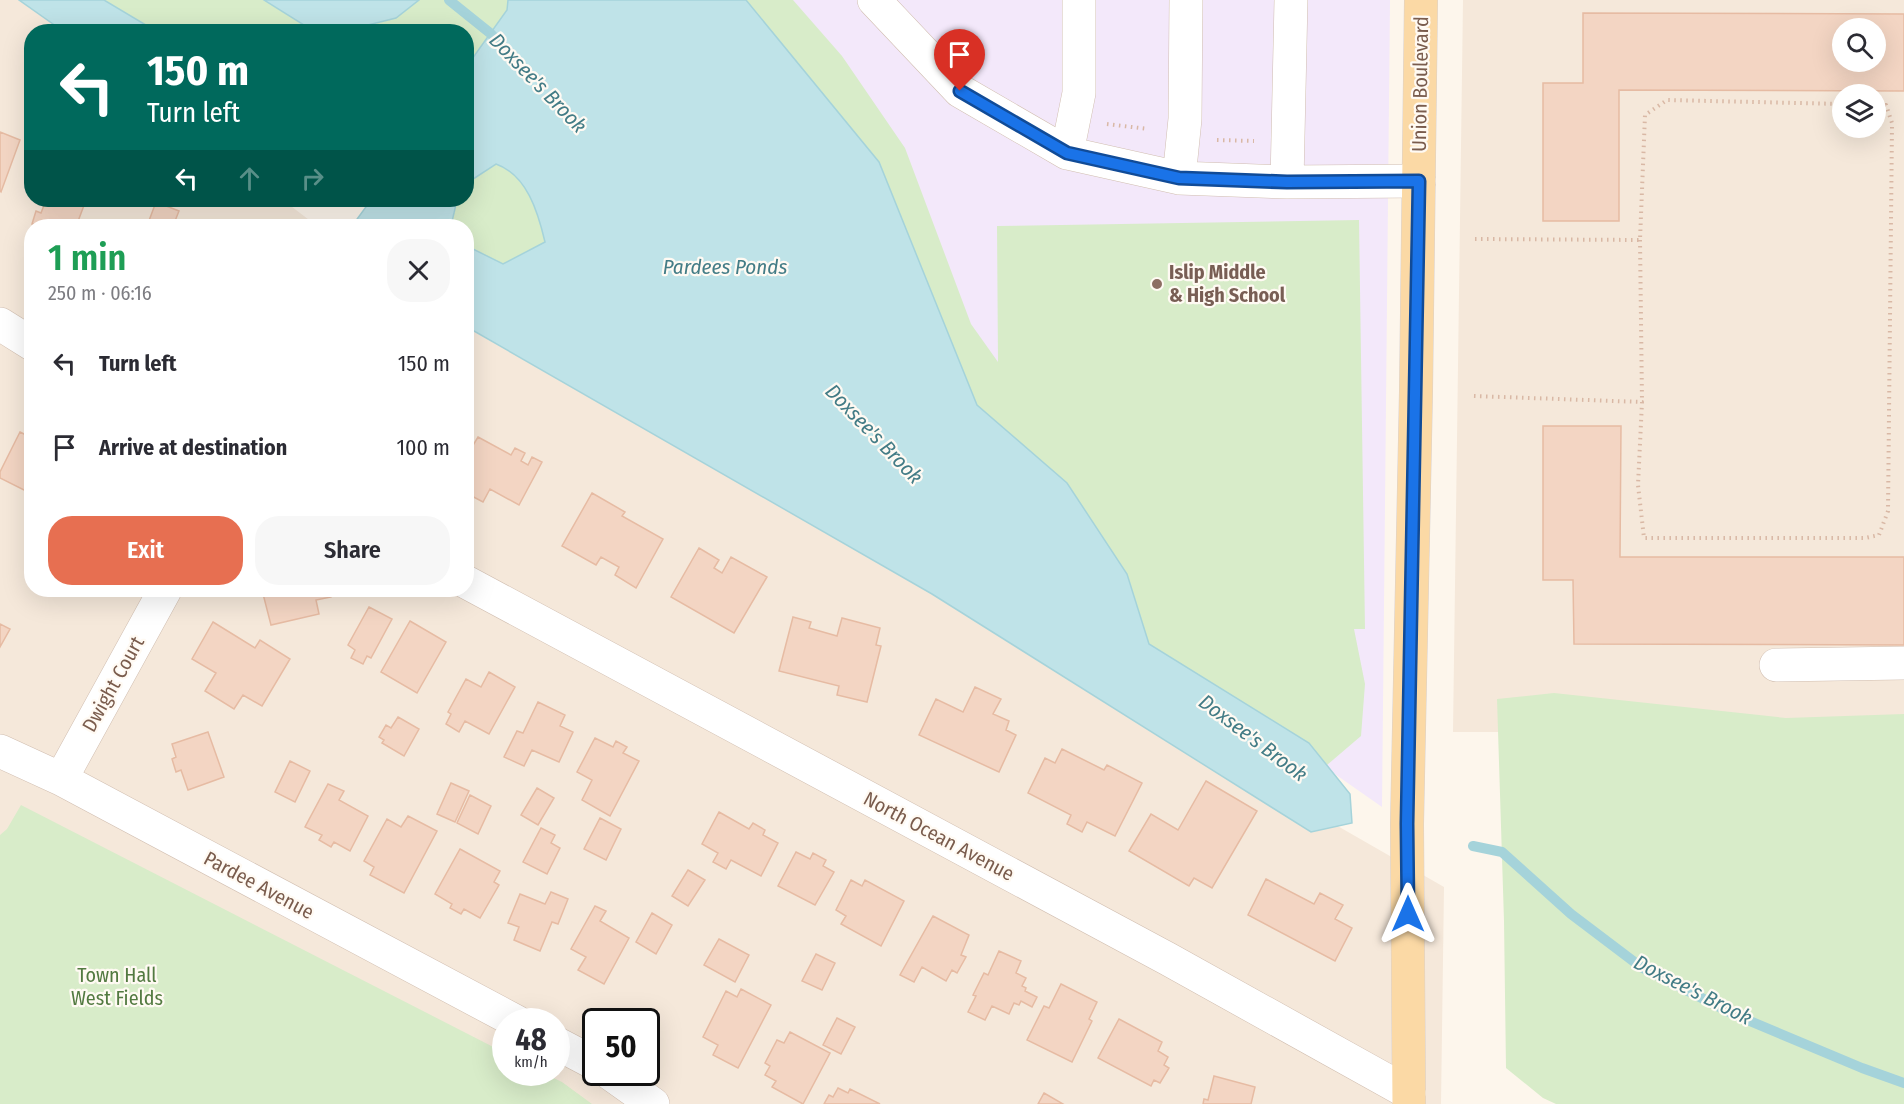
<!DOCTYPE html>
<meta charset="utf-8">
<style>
body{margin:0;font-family:"Fira Sans Condensed",sans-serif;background:#f7f7f7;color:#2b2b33;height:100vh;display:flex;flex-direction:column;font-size:22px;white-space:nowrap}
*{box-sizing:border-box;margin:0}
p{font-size:20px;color:#7c7c81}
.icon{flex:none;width:33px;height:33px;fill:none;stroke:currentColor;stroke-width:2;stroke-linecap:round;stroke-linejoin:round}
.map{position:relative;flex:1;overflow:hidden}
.panel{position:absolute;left:24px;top:219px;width:450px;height:378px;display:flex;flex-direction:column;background:#fff;border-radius:24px;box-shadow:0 6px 24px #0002}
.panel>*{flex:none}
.hud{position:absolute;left:24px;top:24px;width:450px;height:183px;border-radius:24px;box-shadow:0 6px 24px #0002;background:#00695c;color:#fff;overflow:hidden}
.tools{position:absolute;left:1832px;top:18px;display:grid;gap:12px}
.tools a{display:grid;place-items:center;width:54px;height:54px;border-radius:50%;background:#fff;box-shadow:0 6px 24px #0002;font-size:30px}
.speed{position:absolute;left:492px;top:1008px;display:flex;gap:12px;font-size:30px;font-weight:700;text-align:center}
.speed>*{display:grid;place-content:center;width:78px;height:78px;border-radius:50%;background:#fff;box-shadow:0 6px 24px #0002;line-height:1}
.speed small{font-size:15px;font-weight:400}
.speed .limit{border:3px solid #111;border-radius:9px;background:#fff;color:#111}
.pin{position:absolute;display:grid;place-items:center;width:51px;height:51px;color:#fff;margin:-62px -26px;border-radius:50% 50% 50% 0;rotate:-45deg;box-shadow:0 0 6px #0007}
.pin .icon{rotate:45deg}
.me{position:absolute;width:66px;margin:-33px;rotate:0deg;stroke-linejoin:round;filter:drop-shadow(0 0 4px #0008)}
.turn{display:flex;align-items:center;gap:21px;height:126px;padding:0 24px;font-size:27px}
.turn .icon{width:78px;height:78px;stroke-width:2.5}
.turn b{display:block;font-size:42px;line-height:51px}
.lanes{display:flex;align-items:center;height:57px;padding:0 24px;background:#0003;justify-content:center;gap:30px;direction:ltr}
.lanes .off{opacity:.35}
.round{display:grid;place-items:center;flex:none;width:63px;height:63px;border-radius:24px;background:#f7f7f7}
.overview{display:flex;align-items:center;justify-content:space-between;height:102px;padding:0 24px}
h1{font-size:36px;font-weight:600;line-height:45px;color:#1e9e55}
.action{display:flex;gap:12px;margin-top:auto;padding:12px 24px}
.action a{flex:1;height:69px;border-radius:24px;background:#e76f51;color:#fff;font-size:24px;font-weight:600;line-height:69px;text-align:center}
.action a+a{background:#f7f7f7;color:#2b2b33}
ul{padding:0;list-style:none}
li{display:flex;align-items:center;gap:18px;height:84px;padding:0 24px}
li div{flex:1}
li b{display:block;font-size:22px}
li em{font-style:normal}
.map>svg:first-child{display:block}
</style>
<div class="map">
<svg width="1904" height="1104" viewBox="0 0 1904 1104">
<rect width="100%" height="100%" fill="#fdf6ec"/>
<path fill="#f5e8da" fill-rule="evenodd" d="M 0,0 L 34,0 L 73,31 L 32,32 L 32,200 L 283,200 L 317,226 L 32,226 L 32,590 L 466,590 L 467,327 L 1444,887 L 1441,1104 L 0,1104 ZM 506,1022 L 556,1022 L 556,1072 L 506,1072 ZM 596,1022 L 646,1022 L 646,1072 L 596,1072 Z
M 1463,0 L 1904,0 L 1904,732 L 1453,732 ZM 1842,28 L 1875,28 L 1875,62 L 1842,62 ZM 1842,94 L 1875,94 L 1875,128 L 1842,128 Z"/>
<path fill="#f3e8fa" d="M 746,0 L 1390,0 L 1382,807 L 1149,644 Z"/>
<path fill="#d8ecc9" d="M 104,0 L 264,0 L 315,31 L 156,31 Z
M 419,0 L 508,0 L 507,10 L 467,67 L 466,32 L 344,32 L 396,18 Z
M 746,0 L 793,0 L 842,56 L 905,148 L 971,324 L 998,362 L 997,226 L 1359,220 L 1365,629 L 1354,629 L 1365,684 L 1361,736 L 1327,765 L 1309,743 L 1149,644 L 1127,574 L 1067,483 L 977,405 L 879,162 Z
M 496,164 C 528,176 538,212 546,242 L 503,264 L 467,246 L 466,226 L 451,226 L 457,200 L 466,200 L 467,183 Z
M 1554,693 L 1786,718 L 1904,714 L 1904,1104 L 1556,1104 L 1543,1098 L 1506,1068 L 1504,921 L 1497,699 Z
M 21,805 L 505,1053 L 506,1072 L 543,1073 L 562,1082 L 592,1104 L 0,1104 L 0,835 L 7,829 Z"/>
<path fill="#bfe3e8" stroke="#a5d3da" stroke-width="1.5" d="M 19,0 L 104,0 L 156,31 L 63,31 Z
M 264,0 L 419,0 L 396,18 L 344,31 L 315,32 Z
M 508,0 L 746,0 L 879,162 L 977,405 L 1067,483 L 1127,574 L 1149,644 L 1309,743 L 1350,794 L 1352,823 L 1311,832 L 932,594 L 467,327 L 467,246 L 503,264 L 545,242 C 538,212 527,175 496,164 L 467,183 L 467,66 L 507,10 Z
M 371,200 L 457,200 L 451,226 L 352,226 Z"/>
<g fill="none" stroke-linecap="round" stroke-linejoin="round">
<path stroke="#a5d3da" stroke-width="10" d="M 449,0 L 490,33 L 500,43
M 1473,846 L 1502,852 L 1571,914 L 1641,967 L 1733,1014 L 1862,1068 L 1904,1083"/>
</g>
<path fill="#f3d5c3" stroke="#e6bba3" stroke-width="1.5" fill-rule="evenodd" d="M 1583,13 L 1904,14 L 1904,91 L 1619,90 L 1619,221 L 1543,221 L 1543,83 L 1583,83 ZM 1842,28 L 1875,28 L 1875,62 L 1842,62 Z
M 0,132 L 20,140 L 1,192 L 0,191 Z
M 46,200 L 86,200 L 77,224 L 84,226 L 34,226 L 35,224 L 32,224 L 36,211 L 41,213 Z
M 156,202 L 179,211 L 173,226 L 147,226 Z
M 1543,426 L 1621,426 L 1620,557 L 1904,557 L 1904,645 L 1574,644 L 1573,580 L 1543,580 Z
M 20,432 L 32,438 L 32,494 L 0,478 L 0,472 Z
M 478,437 L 511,455 L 515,448 L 525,453 L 521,461 L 528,465 L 532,457 L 542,462 L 519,505 L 490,489 L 483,502 L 466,493 L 466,444 L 472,447 Z
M 592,493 L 625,512 L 622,516 L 663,539 L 636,588 L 615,575 L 619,567 L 601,557 L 596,565 L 562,546 Z
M 699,548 L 719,560 L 714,568 L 722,573 L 731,557 L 767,577 L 734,633 L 671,597 Z
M 262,590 L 330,590 L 331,597 L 316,600 L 319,614 L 271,625 Z
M 369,607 L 392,619 L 371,658 L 367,656 L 363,664 L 351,658 L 355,650 L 348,645 Z
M 793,617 L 811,622 L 809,628 L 837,636 L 842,618 L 880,628 L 876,645 L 881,646 L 867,702 L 837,695 L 839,686 L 779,671 Z
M 410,621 L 446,642 L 417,693 L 381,672 Z
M 213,622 L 255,648 L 260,640 L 290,659 L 262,706 L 243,695 L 234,709 L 205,691 L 216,673 L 192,659 Z
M 0,624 L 10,629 L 0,647 Z
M 489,672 L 515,687 L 489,734 L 465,721 L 459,732 L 446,724 L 451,714 L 448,712 L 466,679 L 481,687 Z
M 975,687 L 1001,699 L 993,714 L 1009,721 L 1006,730 L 1016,735 L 999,772 L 919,735 L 936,699 L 963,712 Z
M 538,702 L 565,715 L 560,726 L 573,732 L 559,762 L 532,750 L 524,766 L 504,757 L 517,731 L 523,733 Z
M 398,717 L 419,729 L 404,756 L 382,743 L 384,740 L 379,737 L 386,725 L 391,728 Z
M 208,732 L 224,777 L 188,790 L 181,770 L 176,772 L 172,759 L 176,757 L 172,744 Z
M 595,738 L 613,747 L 616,741 L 627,747 L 623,753 L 639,761 L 610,816 L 582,800 L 592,780 L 577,772 Z
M 1062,749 L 1104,770 L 1107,765 L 1142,783 L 1115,836 L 1087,822 L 1082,832 L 1067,824 L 1071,815 L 1028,793 L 1045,758 L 1055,763 Z
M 290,761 L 310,771 L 295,802 L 275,792 Z
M 1206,781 L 1257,811 L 1212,888 L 1194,878 L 1189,886 L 1129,851 L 1151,814 L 1178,830 Z
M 451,783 L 469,791 L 455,822 L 437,814 Z
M 328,784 L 344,791 L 339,800 L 368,816 L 350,851 L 334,842 L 331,847 L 319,840 L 322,835 L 305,827 Z
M 537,788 L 554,798 L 538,825 L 521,815 Z
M 470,795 L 491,806 L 478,834 L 457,823 Z
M 719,812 L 749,829 L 753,823 L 765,830 L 763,835 L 778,843 L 761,876 L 731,860 L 726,869 L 713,862 L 718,853 L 702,844 Z
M 408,816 L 437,831 L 404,893 L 370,875 L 374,867 L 364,861 L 387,819 L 401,827 Z
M 600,818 L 621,829 L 606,860 L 584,849 Z
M 541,828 L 555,835 L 551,843 L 560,848 L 547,874 L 523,862 Z
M 460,849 L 500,871 L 494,882 L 499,885 L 480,918 L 464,909 L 461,914 L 450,908 L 452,904 L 435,894 Z
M 796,852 L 810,859 L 813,853 L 826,860 L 823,866 L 834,872 L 815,905 L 778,886 Z
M 688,870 L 705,880 L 688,906 L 672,896 Z
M 1266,879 L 1314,904 L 1320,893 L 1343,905 L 1335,919 L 1352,928 L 1335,961 L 1248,915 Z
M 851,880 L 862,886 L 865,880 L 904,901 L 881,946 L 841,924 L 846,916 L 836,910 Z
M 551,892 L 568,899 L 558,924 L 552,922 L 540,951 L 514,940 L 519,927 L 508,923 L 520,894 L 545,904 Z
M 595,906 L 606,911 L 600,921 L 629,938 L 604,984 L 578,970 L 586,957 L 571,949 Z
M 652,913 L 672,925 L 656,954 L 636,942 Z
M 933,916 L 969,935 L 961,955 L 966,957 L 957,973 L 952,970 L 946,981 L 922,967 L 914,982 L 900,975 Z
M 719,939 L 749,955 L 735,982 L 704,965 Z
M 999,951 L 1021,961 L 1016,973 L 1026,978 L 1022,986 L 1026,988 L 1025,991 L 1037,997 L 1032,1007 L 1021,1001 L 1019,1005 L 1014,1003 L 1009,1014 L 992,1006 L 985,1020 L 968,1012 L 976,996 L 973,995 L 984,973 L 988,975 Z
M 816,954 L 835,963 L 822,990 L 802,981 Z
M 1061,984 L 1097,1002 L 1089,1019 L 1092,1021 L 1072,1062 L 1027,1040 L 1044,1006 L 1049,1008 Z
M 741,989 L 771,1005 L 738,1068 L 713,1055 L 718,1045 L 703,1037 L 726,991 L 737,997 Z
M 837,1018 L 855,1027 L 841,1054 L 823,1045 Z
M 1119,1019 L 1162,1042 L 1158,1051 L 1168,1057 L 1164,1065 L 1169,1068 L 1160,1083 L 1154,1080 L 1151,1086 L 1098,1058 Z
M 790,1032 L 830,1053 L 803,1104 L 772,1087 L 776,1081 L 765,1075 L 770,1066 L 765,1063 L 777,1040 L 784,1043 Z
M 1214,1076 L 1255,1087 L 1251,1104 L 1203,1104 L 1204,1099 L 1208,1100 Z
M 838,1088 L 848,1093 L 850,1089 L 880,1104 L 824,1104 L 829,1095 L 833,1097 Z
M 1044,1093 L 1063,1104 L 1038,1104 Z"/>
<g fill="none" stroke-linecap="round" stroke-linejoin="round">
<g stroke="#d1beb0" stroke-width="34">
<path id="minor" d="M 874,0 L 960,91 L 1067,153 L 1179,178 L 1287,182 L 1419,181
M 1067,153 L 1079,93 L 1079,0
M 1179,178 L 1185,119 L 1186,0
M 1287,182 L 1291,0
M 0,324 L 32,344
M 466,582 L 1168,959 L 1409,1093
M 1776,665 L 1904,663
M 0,751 L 61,779 L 517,1022
M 61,779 L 165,590
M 556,1043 L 596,1064
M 608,1072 L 653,1104"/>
</g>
<g stroke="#dad1cd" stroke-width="34">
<path id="major" d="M 1409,1104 L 1407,824 L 1416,391 L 1421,0"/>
</g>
<path stroke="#d9b8a5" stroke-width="4" stroke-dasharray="1.5 4.5" stroke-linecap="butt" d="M 1107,124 L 1148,129
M 1217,140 L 1254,141
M 1475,239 L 1640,240 L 1645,115 L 1667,100 L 1842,104
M 1640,240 L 1642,402
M 1474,396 L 1642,402 L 1638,485 L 1644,538 L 1865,538 L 1879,535 L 1888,511 L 1892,123 L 1886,105 L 1875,105"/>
<use href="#minor" stroke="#fff" stroke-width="33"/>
<use href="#major" stroke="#fbd9a5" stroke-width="33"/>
</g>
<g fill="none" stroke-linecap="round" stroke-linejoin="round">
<g stroke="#114b97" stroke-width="15">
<path id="route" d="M 960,91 L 1067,153 L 1179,178 L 1287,182 L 1419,181 L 1407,824 L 1408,914"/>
</g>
<use href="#route" stroke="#1a73e8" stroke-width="10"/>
</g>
<circle fill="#8d6e63" stroke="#fffaf3" stroke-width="2" cx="1157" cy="284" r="6"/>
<g text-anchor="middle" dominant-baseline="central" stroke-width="4.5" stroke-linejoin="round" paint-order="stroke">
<g font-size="20" fill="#7a5c4d" stroke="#fffaf3">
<text transform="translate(1420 84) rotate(-89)">Union Boulevard</text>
<text transform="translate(113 684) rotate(-61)">Dwight Court</text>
<text transform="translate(939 836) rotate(28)">North Ocean Avenue</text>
<text transform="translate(259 885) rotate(28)">Pardee Avenue</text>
</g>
<g font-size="20" font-weight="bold" fill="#785e54" stroke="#fffaf3" text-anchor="start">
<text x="1169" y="272">Islip Middle<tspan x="1169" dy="23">&amp; High School</tspan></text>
</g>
<g font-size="20" fill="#537a41" stroke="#fffaf3">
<text x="117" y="975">Town Hall<tspan x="117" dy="23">West Fields</tspan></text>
</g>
<g font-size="21" font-style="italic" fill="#437c86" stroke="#fffaf3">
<text transform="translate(538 83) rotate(46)">Doxsee's Brook</text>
<text x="725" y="267">Pardees Ponds</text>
<text transform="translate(874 434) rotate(46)">Doxsee's Brook</text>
<text transform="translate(1253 738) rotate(37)">Doxsee's Brook</text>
<text transform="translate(1693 990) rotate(27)">Doxsee's Brook</text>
</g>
</g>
</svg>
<div class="tools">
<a><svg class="icon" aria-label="search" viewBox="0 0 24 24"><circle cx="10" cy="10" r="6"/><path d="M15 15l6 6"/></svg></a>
<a><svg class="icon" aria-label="layers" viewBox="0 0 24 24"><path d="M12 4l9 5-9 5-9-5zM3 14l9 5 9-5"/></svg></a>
</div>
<div class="speed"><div>48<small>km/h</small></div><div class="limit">50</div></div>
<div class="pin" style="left:960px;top:91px;background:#d93025"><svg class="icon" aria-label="arrive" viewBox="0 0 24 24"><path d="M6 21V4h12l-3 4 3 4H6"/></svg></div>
<svg class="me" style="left:1408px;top:914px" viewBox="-20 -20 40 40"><path d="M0-17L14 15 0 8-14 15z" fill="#1a73e8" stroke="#fff" stroke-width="4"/></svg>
<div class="hud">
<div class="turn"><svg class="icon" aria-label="left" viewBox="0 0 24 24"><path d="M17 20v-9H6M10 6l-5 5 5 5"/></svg><div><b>150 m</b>Turn left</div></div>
<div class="lanes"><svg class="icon" aria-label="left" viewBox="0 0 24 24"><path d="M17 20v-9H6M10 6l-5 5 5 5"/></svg><svg class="icon off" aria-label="ahead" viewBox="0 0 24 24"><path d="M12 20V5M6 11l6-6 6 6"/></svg><svg class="icon off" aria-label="right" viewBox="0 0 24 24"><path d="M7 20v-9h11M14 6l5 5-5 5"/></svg></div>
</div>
<section class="panel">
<div class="overview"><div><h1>1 min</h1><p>250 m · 06:16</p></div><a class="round"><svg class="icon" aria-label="close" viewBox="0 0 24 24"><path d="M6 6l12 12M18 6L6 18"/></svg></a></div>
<ul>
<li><svg class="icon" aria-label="left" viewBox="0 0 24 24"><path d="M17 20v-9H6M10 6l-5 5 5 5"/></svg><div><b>Turn left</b></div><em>150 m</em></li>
<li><svg class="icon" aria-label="arrive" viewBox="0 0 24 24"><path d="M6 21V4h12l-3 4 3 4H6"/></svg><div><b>Arrive at destination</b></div><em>100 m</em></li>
</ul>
<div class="action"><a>Exit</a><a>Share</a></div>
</section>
</div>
